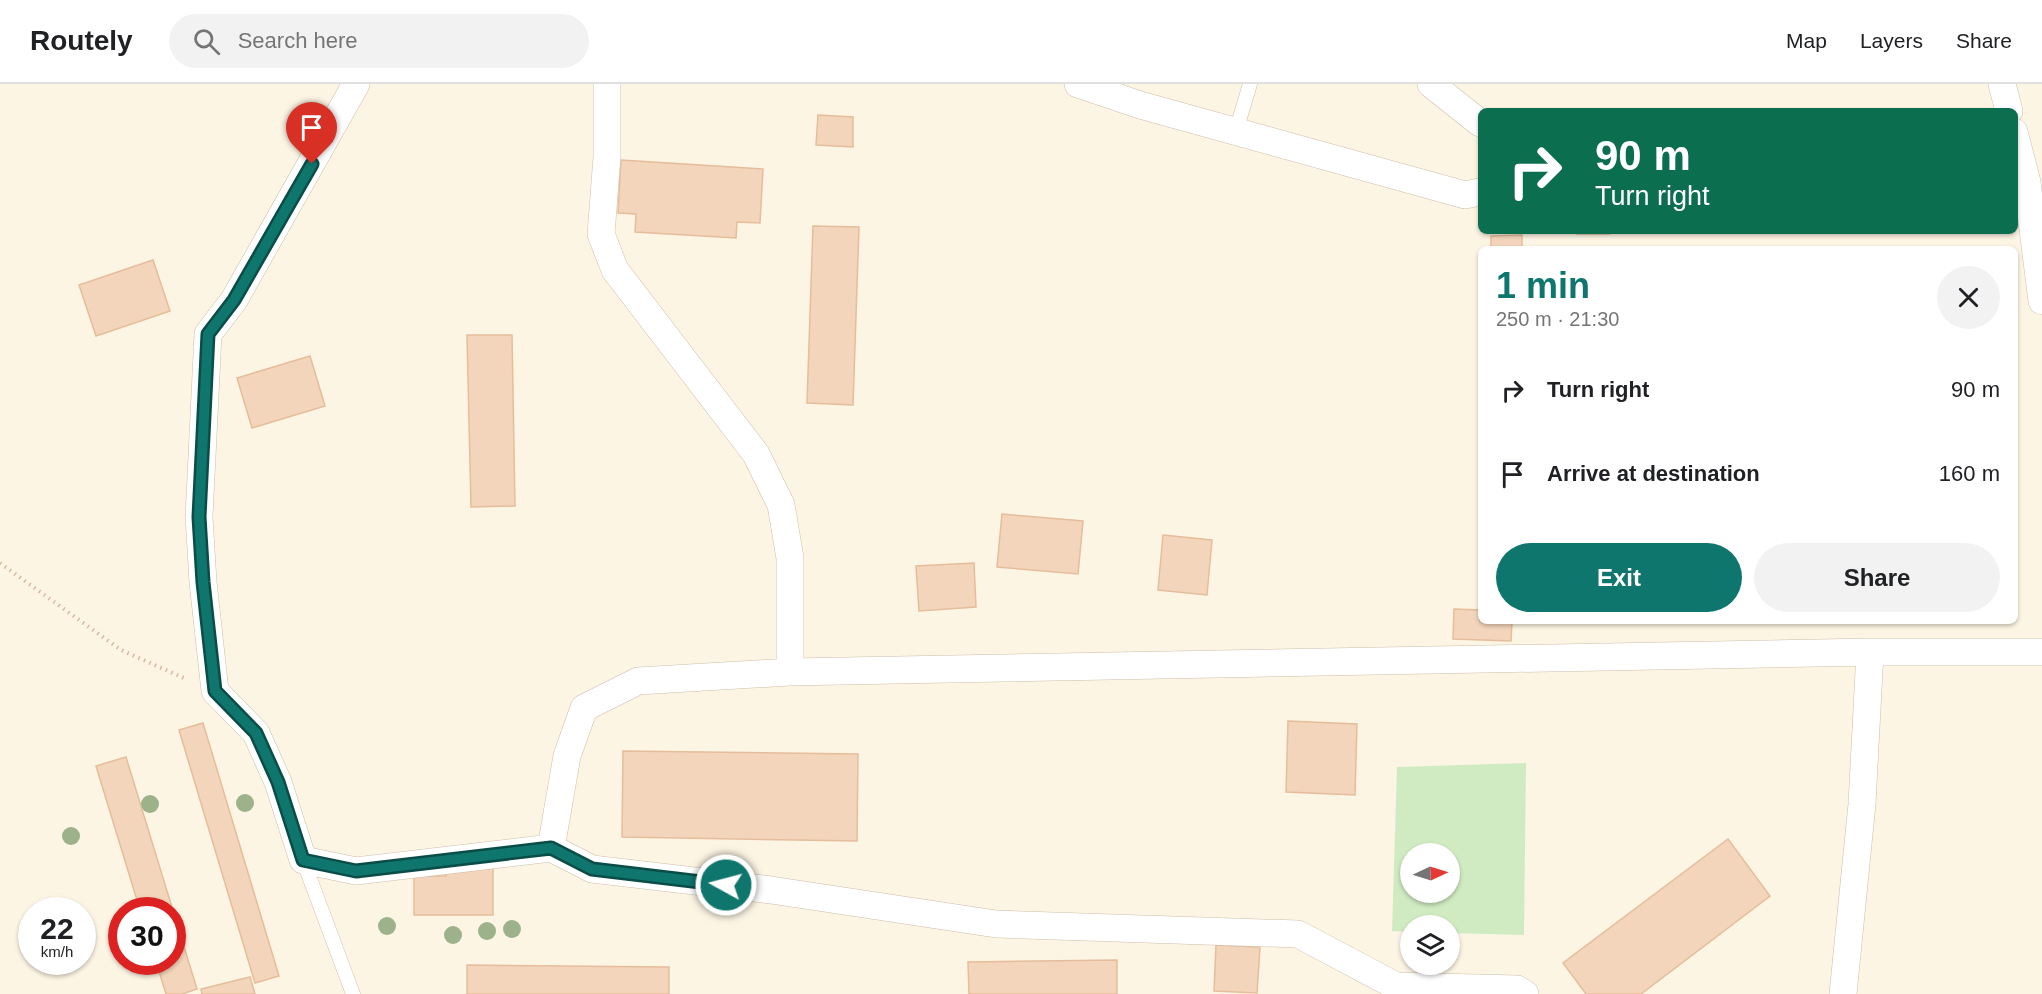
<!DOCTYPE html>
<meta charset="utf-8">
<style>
body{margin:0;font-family:Arial,sans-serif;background:#f2f2f2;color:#202124;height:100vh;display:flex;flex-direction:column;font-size:22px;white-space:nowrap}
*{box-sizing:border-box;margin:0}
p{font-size:20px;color:#757577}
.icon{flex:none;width:33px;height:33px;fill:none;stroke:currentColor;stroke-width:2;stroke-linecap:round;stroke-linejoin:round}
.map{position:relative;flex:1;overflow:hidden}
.panel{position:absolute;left:1478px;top:162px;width:540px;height:378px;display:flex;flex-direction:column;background:#fff;border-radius:9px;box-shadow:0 2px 4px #0004}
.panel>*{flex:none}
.hud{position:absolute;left:1478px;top:24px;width:540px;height:126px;border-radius:9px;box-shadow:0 2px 4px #0004;background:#0b6e4f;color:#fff;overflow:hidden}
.needle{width:39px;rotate:86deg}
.fabs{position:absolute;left:1400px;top:759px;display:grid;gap:12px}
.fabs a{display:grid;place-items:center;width:60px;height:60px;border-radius:50%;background:#fff;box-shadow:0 2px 4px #0004;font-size:30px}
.speed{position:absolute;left:18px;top:813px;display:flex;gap:12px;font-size:30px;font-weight:700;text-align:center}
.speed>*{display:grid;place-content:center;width:78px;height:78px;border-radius:50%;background:#fff;box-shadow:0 2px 4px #0004;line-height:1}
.speed small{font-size:15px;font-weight:400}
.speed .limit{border:9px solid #d22;background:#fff;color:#111}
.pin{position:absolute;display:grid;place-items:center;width:51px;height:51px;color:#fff;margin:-62px -26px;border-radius:50% 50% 50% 0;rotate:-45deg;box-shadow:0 0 6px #0007}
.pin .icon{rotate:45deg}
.me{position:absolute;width:66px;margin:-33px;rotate:277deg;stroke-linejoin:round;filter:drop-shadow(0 0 4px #0008)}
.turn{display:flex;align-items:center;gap:21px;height:126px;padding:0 18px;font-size:27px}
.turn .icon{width:78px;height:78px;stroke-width:2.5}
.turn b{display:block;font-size:42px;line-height:51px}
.round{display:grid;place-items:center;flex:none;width:63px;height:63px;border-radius:32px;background:#f2f2f2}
.headline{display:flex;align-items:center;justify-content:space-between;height:102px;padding:0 18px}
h1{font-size:36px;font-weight:700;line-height:45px;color:#0f766e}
.button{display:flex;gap:12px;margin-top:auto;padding:12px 18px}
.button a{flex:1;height:69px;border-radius:36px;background:#0f766e;color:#fff;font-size:24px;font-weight:700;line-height:69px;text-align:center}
.button a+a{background:#f2f2f2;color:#202124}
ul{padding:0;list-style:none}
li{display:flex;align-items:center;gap:18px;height:84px;padding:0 18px}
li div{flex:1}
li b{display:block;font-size:22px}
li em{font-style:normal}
header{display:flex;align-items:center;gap:36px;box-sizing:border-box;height:84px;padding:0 30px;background:#fff;border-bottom:2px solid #e0e0e0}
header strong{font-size:28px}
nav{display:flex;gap:33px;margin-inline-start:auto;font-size:21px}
.search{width:420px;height:54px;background:#f2f2f2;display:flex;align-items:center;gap:15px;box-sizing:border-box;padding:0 21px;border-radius:33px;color:#757577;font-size:22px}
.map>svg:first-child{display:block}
</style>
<header>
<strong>Routely</strong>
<div class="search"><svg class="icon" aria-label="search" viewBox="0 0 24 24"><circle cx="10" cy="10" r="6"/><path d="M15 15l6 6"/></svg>Search here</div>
<nav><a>Map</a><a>Layers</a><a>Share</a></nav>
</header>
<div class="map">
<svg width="2042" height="910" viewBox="0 0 2042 910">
<rect width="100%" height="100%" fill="#fdf5e4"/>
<path fill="#d0ebc2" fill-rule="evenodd" d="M 1526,679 L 1524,851 L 1449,849 L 1449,842 L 1410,842 L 1410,848 L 1392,847 L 1397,683 ZM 1410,770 L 1449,770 L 1449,808 L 1410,808 Z"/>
<path fill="#f3d5bb" stroke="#e6bd9b" stroke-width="1.5" d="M 818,31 L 853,33 L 853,63 L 816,61 Z
M 621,76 L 763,85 L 760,139 L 737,138 L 736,154 L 635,148 L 636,130 L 618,129 Z
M 813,142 L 859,143 L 853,321 L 807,319 Z
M 1576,147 L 1610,147 L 1610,150 L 1577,150 Z
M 1522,151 L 1522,165 L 1491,165 L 1491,152 Z
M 153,176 L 170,227 L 96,252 L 79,201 Z
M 467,251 L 512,251 L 515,422 L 471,423 Z
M 310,272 L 325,322 L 252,344 L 237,294 Z
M 1002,430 L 1083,437 L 1078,490 L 997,483 Z
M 1163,451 L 1212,456 L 1207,511 L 1158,506 Z
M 974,479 L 976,523 L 919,527 L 916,482 Z
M 1454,525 L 1480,526 L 1480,537 L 1512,537 L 1511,557 L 1453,555 Z
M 1288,637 L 1357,640 L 1355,711 L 1286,708 Z
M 203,639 L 279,892 L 255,899 L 179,646 Z
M 623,667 L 858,670 L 857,757 L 622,753 Z
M 126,673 L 197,905 L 182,910 L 166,910 L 156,878 L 172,878 L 172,826 L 140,826 L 96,682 Z
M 1728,755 L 1770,812 L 1641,910 L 1586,910 L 1563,879 Z
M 446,783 L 493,783 L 493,831 L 414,831 L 414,792 L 446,792 Z
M 1216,861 L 1260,863 L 1257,909 L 1214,907 Z
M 1117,876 L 1117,910 L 969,910 L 968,878 Z
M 467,881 L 669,883 L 669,910 L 467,910 Z
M 250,893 L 255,910 L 202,910 L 201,905 Z"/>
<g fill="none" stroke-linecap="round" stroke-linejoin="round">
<g stroke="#cfbdaa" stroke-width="15">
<path id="service" d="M 1236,47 L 1250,0
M 303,776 L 353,910"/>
</g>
<g stroke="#cfbdaa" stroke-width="28">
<path id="minor" d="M 356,0 L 234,216 L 208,250 L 199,433 L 203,498 L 215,607 L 256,649 L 278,698 L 303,776 L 356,787 L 551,764 L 592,785 L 771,806 L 996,840 L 1298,850 L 1396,902 L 1517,905 L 1525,910
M 607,0 L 607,73 L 601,150 L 615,186 L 756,370 L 781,421 L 790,474 L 790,588
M 1078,0 L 1140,21 L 1465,111 L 1480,108
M 1431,0 L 1480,39
M 2002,0 L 2009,27
M 2014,48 L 2027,98 L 2042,217
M 551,764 L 567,672 L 584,624 L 638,597 L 790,588 L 1870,568 L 2042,568
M 1843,910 L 1862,720 L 1870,568"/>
</g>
<path stroke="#d8b89e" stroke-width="4" stroke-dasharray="1.5 4.5" stroke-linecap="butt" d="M 0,479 L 121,566 L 184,594"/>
<use href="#service" stroke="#fff" stroke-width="14"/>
<use href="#minor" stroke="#fff" stroke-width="27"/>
</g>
<g fill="#9db28a">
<circle cx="245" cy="719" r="9"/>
<circle cx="150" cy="720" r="9"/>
<circle cx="71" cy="752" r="9"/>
<circle cx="387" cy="842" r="9"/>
<circle cx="512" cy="845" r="9"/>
<circle cx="487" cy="847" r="9"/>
<circle cx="453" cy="851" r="9"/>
</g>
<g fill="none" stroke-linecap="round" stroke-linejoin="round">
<g stroke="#0a4d48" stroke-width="15">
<path id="route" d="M 312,80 L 234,216 L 208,250 L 199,433 L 203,498 L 215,607 L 256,649 L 278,698 L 303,776 L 356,787 L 551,764 L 592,785 L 726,801"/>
</g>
<use href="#route" stroke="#0f766e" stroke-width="10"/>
</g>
</svg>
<div class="fabs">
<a><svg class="needle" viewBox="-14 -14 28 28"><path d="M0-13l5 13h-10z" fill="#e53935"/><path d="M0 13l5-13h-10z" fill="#757577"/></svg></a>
<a><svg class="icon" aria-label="layers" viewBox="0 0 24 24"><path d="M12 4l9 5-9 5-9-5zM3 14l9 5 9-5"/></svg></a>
</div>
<div class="speed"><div>22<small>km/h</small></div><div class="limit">30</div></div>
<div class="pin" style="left:312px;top:80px;background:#d93025"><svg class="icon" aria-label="arrive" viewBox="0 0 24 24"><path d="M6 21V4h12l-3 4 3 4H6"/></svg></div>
<svg class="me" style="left:726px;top:801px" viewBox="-20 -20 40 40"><circle r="17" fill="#0f766e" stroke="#fff" stroke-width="3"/><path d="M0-11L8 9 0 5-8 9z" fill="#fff"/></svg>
<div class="hud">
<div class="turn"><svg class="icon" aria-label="right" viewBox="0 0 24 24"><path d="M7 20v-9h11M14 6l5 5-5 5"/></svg><div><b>90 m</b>Turn right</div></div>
</div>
<section class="panel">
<div class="headline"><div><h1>1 min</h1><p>250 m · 21:30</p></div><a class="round"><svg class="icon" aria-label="close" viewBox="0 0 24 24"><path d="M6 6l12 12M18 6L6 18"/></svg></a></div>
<ul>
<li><svg class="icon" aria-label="right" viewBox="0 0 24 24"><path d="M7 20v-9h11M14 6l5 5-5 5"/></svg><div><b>Turn right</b></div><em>90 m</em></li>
<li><svg class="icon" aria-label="arrive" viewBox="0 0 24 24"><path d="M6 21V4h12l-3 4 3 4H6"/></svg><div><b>Arrive at destination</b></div><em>160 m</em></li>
</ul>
<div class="button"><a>Exit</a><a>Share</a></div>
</section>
</div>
